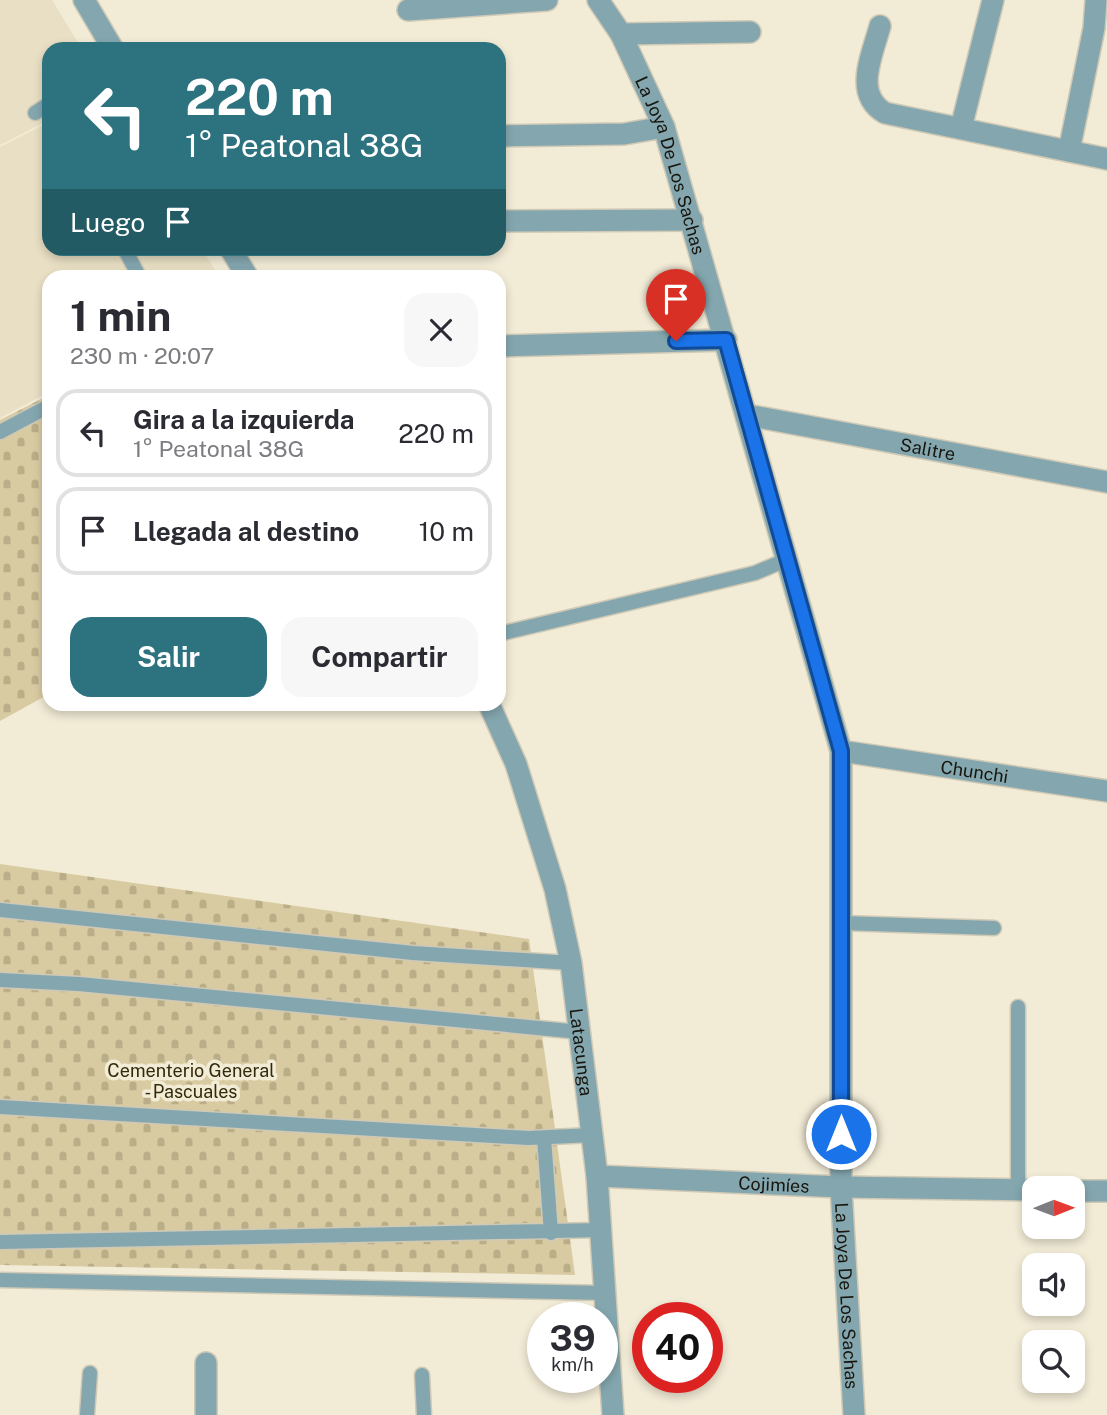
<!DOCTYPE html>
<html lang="es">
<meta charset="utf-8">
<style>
body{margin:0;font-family:"Public Sans",sans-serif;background:#f7f7f7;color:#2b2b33;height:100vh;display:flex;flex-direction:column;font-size:26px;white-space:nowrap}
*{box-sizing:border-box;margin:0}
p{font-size:23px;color:#7c7c81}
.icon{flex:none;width:38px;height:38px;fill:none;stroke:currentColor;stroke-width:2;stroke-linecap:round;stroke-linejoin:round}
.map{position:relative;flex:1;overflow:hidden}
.side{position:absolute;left:42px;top:270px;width:464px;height:441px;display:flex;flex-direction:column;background:#fff;border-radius:21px;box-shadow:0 4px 10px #0003}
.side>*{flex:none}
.guide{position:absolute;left:42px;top:42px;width:464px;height:214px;border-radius:21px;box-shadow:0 4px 10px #0003;background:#2c727f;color:#fff;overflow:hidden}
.needle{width:46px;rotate:89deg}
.controls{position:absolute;left:1022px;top:1176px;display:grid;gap:14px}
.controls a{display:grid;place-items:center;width:63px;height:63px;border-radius:14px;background:#fff;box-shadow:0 4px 10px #0003;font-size:35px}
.speed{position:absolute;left:527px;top:1302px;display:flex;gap:14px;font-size:35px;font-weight:700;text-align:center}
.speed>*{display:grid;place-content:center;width:91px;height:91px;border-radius:50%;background:#fff;box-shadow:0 4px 10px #0003;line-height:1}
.speed small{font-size:18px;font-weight:400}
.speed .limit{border:10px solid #d22;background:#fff;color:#111}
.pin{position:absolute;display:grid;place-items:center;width:60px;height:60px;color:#fff;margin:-72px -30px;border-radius:50% 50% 50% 0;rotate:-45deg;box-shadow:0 0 7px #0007}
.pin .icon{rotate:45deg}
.me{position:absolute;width:77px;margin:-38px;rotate:0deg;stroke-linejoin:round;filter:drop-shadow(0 0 5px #0008)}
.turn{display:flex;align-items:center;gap:24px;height:147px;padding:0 28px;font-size:32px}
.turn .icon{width:91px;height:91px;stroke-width:2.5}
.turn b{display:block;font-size:49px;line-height:60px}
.then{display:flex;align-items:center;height:66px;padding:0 28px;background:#0003;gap:14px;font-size:26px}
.round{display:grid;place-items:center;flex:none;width:74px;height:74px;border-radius:21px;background:#f7f7f7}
.head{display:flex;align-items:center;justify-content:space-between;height:119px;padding:0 28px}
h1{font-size:42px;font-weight:700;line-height:52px}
.primary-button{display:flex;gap:14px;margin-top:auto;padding:14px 28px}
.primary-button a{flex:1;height:80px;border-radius:21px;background:#2c727f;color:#fff;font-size:28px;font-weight:700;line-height:80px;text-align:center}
.primary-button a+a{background:#f7f7f7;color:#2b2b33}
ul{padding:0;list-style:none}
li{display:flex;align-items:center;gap:21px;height:88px;margin:0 14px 10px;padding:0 14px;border:4px solid #e1e1e2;border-radius:21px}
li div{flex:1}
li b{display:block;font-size:26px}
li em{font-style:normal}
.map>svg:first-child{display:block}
</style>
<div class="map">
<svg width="1107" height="1415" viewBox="0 0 1107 1415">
<defs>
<pattern id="cemetery-stones" width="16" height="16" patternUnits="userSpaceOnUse" patternTransform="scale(1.75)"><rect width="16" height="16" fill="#d9cba1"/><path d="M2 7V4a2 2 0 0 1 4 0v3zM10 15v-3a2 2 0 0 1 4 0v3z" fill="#baae89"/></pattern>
</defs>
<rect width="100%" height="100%" fill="#f2ebd6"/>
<path fill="#e9dfc4" d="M 0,0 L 52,0 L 82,49 L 49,49 L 49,120 L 0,145 Z
M 49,122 L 49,248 L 202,249 L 219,276 L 49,276 L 49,392 L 0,418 L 0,147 Z"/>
<path fill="url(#cemetery-stones)" d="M 49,395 L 49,694 L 0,721 L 0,420 Z
M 0,864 L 529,939 L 575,1275 L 0,1265 Z"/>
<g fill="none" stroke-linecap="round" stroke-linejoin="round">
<g stroke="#cfc9b6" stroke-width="17">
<path id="service" d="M 35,113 L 49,104
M 124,248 L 139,276
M 0,432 L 49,406
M 499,634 L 755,573 L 788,559
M 0,910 L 413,953 L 571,963
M 842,923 L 994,928
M 0,980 L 79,984 L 580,1032
M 0,1107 L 528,1138 L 593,1135
M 544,1138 L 551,1233
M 1018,1190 L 1018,1007
M 0,1242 L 602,1230
M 0,1280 L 607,1293
M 422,1375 L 424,1415
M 87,1415 L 90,1373"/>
</g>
<g stroke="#cfc9b6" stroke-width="24">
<g id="minor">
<path d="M 408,10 L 547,0"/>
<path d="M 880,26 C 872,56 853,94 885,113 L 1107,159"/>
<path d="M 621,34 L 750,32"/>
<path d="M 961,128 L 993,0"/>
<path d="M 499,136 L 624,134 L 664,127"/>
<path d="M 1069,151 L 1094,28 L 1096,0"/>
<path d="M 499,221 L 692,220"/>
<path d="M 499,346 L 726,340"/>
<path id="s1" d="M 841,751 L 1107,791"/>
<path d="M 206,1363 L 206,1415"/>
</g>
</g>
<g stroke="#cfc9b6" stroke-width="24">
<g id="tertiary">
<path d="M 84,0 L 113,49"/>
<path id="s2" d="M 598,0 L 621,34 L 664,127 L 841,751 L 841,1187 L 854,1415"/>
<path d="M 230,248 L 247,276"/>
<path id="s3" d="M 747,415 L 1107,482"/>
<path id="s4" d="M 489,704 L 516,764 L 555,889 L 571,963 L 597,1176 L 613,1415"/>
<path id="s5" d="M 597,1176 L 841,1187 L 1034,1190"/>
<path d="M 1073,1191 L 1107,1191"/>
</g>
</g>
<use href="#service" stroke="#84a7af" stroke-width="14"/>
<use href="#minor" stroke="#84a7af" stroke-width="21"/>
<use href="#tertiary" stroke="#84a7af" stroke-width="21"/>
</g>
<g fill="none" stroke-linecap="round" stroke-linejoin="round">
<g stroke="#114b97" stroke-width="18">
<path id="route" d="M 676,341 L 726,340 L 841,751 L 841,1134"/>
</g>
<use href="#route" stroke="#1a73e8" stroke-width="12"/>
</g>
<g text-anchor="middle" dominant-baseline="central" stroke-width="7" stroke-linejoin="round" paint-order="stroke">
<g font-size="18" fill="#18160e" stroke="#f2ebd6">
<text stroke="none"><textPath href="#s2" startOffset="182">La Joya De Los Sachas</textPath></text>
<text stroke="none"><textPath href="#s3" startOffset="184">Salitre</textPath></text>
<text stroke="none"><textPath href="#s1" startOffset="135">Chunchi</textPath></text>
<text stroke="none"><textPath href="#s4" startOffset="362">Latacunga</textPath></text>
<text stroke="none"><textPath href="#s5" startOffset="177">Cojimíes</textPath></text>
<text stroke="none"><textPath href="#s2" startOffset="1337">La Joya De Los Sachas</textPath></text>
</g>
<g font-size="18" fill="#332a0b" stroke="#f2ebd6">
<text x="191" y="1070">Cementerio General<tspan x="191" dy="21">- Pascuales</tspan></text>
</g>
</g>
</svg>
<div class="controls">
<a><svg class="needle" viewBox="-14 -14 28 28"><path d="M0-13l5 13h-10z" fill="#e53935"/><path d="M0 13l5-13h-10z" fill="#7c7c81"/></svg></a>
<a><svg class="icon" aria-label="sound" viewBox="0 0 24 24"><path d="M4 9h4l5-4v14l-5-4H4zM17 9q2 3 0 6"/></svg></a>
<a><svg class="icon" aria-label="search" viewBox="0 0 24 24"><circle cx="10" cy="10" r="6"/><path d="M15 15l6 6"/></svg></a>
</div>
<div class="speed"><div>39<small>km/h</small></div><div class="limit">40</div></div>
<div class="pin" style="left:676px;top:341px;background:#d93025"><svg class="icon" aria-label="arrive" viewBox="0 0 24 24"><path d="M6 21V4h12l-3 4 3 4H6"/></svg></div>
<svg class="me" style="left:841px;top:1134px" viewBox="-20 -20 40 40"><circle r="17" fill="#1a73e8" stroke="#fff" stroke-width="3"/><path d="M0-11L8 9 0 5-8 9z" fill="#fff"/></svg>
<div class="guide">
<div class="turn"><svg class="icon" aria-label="left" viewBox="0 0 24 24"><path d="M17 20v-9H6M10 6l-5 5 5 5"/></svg><div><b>220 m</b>1° Peatonal 38G</div></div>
<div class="then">Luego<svg class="icon" aria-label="arrive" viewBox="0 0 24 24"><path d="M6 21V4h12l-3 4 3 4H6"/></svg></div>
</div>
<section class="side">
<div class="head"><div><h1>1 min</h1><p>230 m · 20:07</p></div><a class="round"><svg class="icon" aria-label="close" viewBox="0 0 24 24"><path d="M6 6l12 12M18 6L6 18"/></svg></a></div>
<ul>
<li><svg class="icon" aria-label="left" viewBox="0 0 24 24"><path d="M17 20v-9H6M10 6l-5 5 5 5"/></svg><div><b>Gira a la izquierda</b><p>1° Peatonal 38G</p></div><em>220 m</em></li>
<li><svg class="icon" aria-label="arrive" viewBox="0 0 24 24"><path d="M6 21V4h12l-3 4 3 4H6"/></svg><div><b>Llegada al destino</b></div><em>10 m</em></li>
</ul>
<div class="primary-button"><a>Salir</a><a>Compartir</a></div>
</section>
</div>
